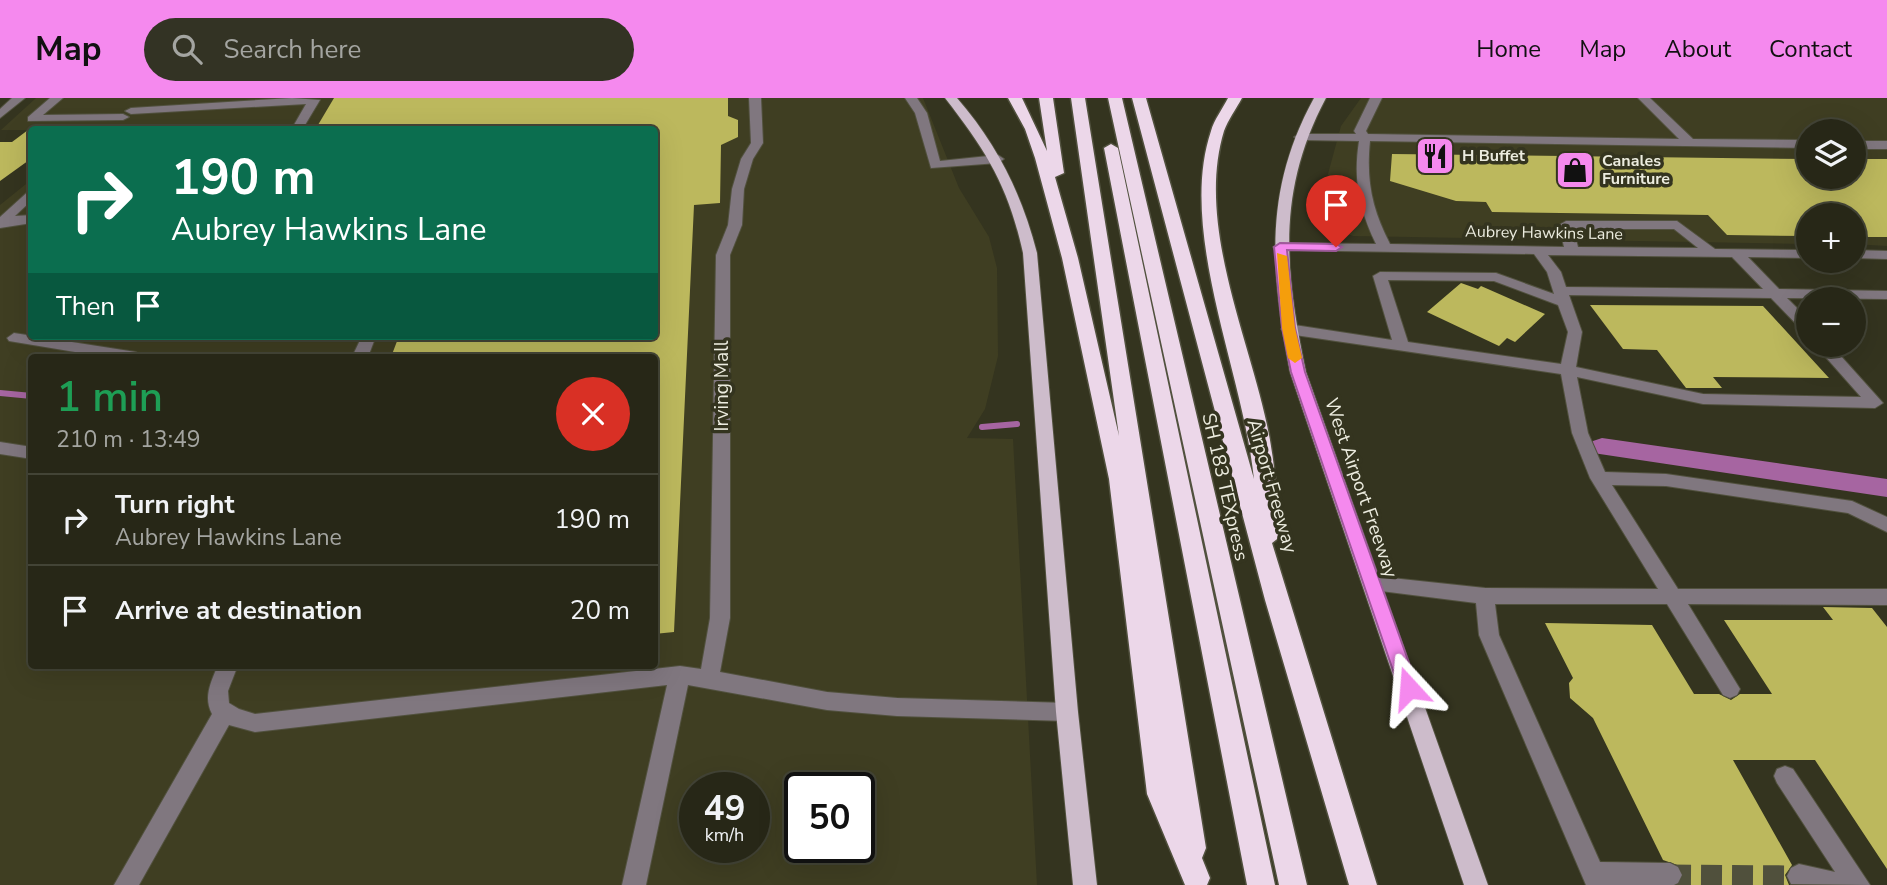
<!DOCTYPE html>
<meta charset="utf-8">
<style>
body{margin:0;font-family:"Nunito Sans",sans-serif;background:#333324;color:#f1f3f6;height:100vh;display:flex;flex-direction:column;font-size:26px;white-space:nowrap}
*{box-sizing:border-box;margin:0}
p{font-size:23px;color:#a4a5a1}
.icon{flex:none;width:38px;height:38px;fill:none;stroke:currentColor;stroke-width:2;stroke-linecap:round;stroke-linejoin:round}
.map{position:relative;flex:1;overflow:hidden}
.details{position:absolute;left:28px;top:256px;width:630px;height:315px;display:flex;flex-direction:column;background:#272717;border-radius:7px;box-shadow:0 7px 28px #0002,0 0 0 2px #434436}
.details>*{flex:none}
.top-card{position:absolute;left:28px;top:28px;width:630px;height:214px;border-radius:7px;box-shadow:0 7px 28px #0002,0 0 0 2px #434436;background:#0b6e4f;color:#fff;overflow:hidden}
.controls{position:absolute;left:1796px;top:21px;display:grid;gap:14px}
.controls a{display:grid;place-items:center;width:70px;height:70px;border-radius:50%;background:#272717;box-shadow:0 7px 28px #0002,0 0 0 2px #434436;font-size:35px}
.speed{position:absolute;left:679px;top:674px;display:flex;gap:14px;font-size:35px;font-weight:700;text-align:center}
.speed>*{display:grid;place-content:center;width:91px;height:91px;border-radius:50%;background:#272717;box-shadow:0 7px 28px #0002,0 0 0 2px #434436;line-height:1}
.speed small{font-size:18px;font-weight:400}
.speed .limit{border:4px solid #111;border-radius:10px;background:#fff;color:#111}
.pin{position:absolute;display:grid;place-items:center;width:60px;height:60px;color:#fff;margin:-72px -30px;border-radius:50% 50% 50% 0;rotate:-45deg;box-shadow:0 0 7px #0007}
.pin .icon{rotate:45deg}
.me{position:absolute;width:77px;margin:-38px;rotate:341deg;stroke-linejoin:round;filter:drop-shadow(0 0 5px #0008)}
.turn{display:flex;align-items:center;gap:24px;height:147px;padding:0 28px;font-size:32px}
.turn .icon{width:91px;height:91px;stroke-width:2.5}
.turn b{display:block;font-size:49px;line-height:60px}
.then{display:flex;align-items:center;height:66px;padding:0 28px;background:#0003;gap:14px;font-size:26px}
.round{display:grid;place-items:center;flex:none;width:74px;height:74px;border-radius:37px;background:#333324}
.summary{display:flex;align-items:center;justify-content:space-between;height:119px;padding:0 28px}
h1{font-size:42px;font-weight:600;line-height:52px;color:#1e9e55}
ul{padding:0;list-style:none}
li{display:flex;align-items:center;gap:21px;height:91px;padding:0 28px;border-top:2px solid #434436}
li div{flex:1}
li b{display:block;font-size:26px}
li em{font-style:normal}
header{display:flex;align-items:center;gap:42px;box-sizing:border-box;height:98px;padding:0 35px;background:#f589ee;color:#111}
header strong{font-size:33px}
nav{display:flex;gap:38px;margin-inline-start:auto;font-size:24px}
.search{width:490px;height:63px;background:#333324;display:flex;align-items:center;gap:18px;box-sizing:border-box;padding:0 24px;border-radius:38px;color:#a4a5a1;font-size:26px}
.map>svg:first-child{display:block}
</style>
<header>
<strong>Map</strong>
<div class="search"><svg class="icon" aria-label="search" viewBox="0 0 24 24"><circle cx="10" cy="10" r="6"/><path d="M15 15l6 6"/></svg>Search here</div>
<nav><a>Home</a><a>Map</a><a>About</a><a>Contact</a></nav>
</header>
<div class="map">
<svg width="1887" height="787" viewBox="0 0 1887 787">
<rect width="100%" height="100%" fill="#34341f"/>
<path fill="#3f3e22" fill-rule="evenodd" d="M 36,0 L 923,0 L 959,90 L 989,139 L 997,170 L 998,258 L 985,311 L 967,340 L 1013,341 L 1037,787 L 0,787 L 0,107 L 31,82 L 32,238 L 654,238 L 654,32 L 1,32 ZM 32,259 L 654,259 L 654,567 L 32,567 ZM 695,690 L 754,690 L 754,749 L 695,749 ZM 800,690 L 859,690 L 859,749 L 800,749 Z
M 1361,0 L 1887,0 L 1887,148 L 1853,146 L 1853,117 L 1808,117 L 1808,146 L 1353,138 L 1315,124 L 1341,28 ZM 1808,33 L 1853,33 L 1853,79 L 1808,79 Z"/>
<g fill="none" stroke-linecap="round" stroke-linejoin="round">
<path stroke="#a665a1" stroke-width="6" d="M 0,295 L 32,298
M 982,329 L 1017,326"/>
<path fill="#a665a1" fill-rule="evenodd" d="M 1602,340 L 1887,381 L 1887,399 L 1593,355 L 1589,349 L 1593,343 Z"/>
</g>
<path fill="#bcb85d" d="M 334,0 L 728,0 L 728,18 L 738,22 L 738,39 L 721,47 L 720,105 L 694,107 L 674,534 L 654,536 L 654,259 L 391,259 L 399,238 L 654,238 L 654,32 L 315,32 Z
M 32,29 L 32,60 L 0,83 L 0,44 L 12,44 Z
M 1392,56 L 1808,61 L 1808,79 L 1853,79 L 1853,61 L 1887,61 L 1887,139 L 1853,139 L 1853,117 L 1808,117 L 1808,138 L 1727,137 L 1708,117 L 1492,114 L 1486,104 L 1456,103 L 1390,83 Z
M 1461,185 L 1478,191 L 1481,188 L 1545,216 L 1515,244 L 1507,240 L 1499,248 L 1427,214 Z
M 1590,207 L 1763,208 L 1829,280 L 1713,279 L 1722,290 L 1686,290 L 1657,252 L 1623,251 Z
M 1823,509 L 1872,510 L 1887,529 L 1887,771 L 1815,662 L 1733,662 L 1792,767 L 1785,777 L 1789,787 L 1680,787 L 1684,778 L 1680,768 L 1663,762 L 1593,620 L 1570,600 L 1569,585 L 1573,580 L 1545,525 L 1652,527 L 1694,596 L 1719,596 L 1731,602 L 1740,596 L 1772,596 L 1724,522 L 1833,522 Z"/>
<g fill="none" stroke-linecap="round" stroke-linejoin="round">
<path stroke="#50503c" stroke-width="21" stroke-dasharray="21 10" stroke-linecap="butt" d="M 1670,777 L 1799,778"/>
<g stroke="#51513e" stroke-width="2">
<path id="minor" d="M 12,0 L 25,0 L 0,20 L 0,11 Z
M 50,0 L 63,0 L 43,17 L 123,16 L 129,19 L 123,22 L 28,23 L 28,19 Z
M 292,0 L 320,2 L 302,32 L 291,32 L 306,6 L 131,16 L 125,13 L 131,10 Z
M 749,0 L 761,0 L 763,45 L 753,61 L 744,91 L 742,127 L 730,157 L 730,520 L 720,574 L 827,594 L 897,600 L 1067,605 L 1074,608 L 1078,614 L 1074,620 L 1067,623 L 897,618 L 827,612 L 688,587 L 646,787 L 622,787 L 667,587 L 255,634 L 229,627 L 139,787 L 114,787 L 212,616 C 203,599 211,584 218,567 L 238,567 L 228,593 L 229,605 L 239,611 L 255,616 L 680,568 L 701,571 L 710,520 L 716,157 L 728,127 L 732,91 L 741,61 L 751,45 Z
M 905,0 L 917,0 L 927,15 L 940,63 L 998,57 L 1004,61 L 998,65 L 931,70 L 915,15 Z
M 1370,0 L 1382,0 L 1366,33 L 1368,36 L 1679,41 L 1638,0 L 1650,0 L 1693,41 L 1808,42 L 1808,50 L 1370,43 C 1366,83 1372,111 1390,146 L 1564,149 L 1559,127 L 1566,123 L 1677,123 L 1715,151 L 1808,152 L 1808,160 L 1748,159 L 1779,191 L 1887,193 L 1887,201 L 1787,200 L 1808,221 L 1808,234 L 1803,233 L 1771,200 L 1569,197 L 1582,234 L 1576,269 L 1703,296 L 1861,299 L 1815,247 L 1831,247 L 1883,305 L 1875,310 L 1703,306 L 1577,279 L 1588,335 L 1605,374 L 1666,376 L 1852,403 L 1887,419 L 1887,434 L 1848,415 L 1666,388 L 1612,387 L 1678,491 L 1887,491 L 1887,507 L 1688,506 L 1740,591 L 1737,597 L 1730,600 L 1723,597 L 1667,506 L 1495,506 L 1499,537 L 1600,764 L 1670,765 L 1678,769 L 1682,777 L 1678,785 L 1674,787 L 1586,787 L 1479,537 L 1476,505 L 1373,492 L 1366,490 L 1363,485 L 1366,480 L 1373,478 L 1485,490 L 1658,491 L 1590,380 L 1572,335 L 1561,276 L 1288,236 L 1281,231 L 1288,226 L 1392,242 L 1373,178 L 1380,174 L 1496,175 L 1554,196 L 1547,174 L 1534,156 L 1275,152 L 1273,149 L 1280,145 L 1376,146 C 1359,111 1353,82 1359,43 L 1300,42 L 1294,39 L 1300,36 L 1356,36 L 1354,33 ZM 1573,131 L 1674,131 L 1698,150 L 1578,149 ZM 1548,157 L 1732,159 L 1763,191 L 1566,189 L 1561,174 ZM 1388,182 L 1494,183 L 1558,207 L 1568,234 L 1561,266 L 1408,244 Z
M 1853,43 L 1887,43 L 1887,51 L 1853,51 Z
M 32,90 L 32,102 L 15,118 L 32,117 L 32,125 L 0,130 L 0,119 Z
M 1853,152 L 1887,153 L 1887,161 L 1853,160 Z
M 14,235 L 136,254 L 144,259 L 105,259 L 9,243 L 7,240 Z
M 362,238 L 376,238 L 368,259 L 352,259 Z
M 0,344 L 32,349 L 32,361 L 0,356 Z
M 1785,668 L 1793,671 L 1870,787 L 1791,786 L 1787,778 L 1791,770 L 1799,766 L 1835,774 L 1777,685 L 1774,678 L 1777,671 Z"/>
</g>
<g stroke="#51513e" stroke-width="2">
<path id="major" d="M 945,0 L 957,0 C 997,46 1022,96 1037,155 L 1078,614 L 1097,787 L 1073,787 L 1056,614 L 1023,155 C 1008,88 987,54 945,0 Z
M 1314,0 L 1326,0 C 1276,94 1285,174 1306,274 L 1488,787 L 1464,787 L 1290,274 C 1271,173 1263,93 1314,0 Z"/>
</g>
<g stroke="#51513e" stroke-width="3">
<path id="highway" d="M 1008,0 L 1022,0 L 1047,53 L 1039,0 L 1053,0 L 1064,75 L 1055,79 L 1078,160 L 1119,338 L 1071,0 L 1085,0 L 1206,750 L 1202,760 L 1210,780 L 1207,787 L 1185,787 L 1147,696 L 1109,381 L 1062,160 L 1035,60 L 1025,31 Z
M 1108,0 L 1122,0 L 1307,787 L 1279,787 Z
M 1132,0 L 1146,0 L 1254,381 C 1244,277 1177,134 1211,33 C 1214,22 1223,10 1228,0 L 1242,0 C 1236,11 1228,22 1224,33 C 1196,125 1248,237 1267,327 C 1275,363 1277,401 1281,438 L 1272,445 L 1377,787 L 1349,787 L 1265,502 Z
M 1111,46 L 1118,50 L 1275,787 L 1247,787 L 1104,50 Z"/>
</g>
<use href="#minor" fill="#80777f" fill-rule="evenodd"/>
<use href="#major" fill="#cdbccb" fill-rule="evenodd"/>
<use href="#highway" fill="#ecd7e9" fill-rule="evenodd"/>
</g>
<path fill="#f589ee" stroke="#9f599b" stroke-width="2" d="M 1280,145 L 1336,146 L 1342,149 L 1336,153 L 1287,152 L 1295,230 L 1305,274 L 1418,590 L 1415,596 L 1402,596 L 1399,590 L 1291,274 L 1282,230 L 1274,149 Z"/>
<path fill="#f59e0b" d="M 1277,155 L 1287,158 L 1295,230 L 1302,260 L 1295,265 L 1288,260 L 1282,230 Z"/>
<defs>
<g id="restaurant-square" transform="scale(2.0125)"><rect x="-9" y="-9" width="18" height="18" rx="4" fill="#f589ee" stroke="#34341f"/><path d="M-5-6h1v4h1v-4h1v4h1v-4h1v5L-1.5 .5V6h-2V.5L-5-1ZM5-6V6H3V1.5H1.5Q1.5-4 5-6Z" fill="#111"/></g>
<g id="shop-square" transform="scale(2.0125)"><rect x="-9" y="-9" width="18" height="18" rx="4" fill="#f589ee" stroke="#34341f"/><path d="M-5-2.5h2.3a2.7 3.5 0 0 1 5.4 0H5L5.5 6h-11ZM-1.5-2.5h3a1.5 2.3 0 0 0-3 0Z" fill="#111"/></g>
</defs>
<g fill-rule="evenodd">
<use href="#restaurant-square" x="1435" y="58"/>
<use href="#shop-square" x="1575" y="72"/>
</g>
<g text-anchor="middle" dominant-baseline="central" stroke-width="7" stroke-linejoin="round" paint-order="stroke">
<g font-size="16" font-weight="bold" fill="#ececdf" stroke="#34341f" text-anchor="start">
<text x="1462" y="58">H Buffet</text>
<text x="1602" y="63">Canales<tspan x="1602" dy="18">Furniture</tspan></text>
</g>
<g font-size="16" fill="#ececdf" stroke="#34341f">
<text transform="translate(1544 135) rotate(1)">Aubrey Hawkins Lane</text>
</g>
<g font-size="19" fill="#ececdf" stroke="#34341f">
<text transform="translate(722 288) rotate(-90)">Irving Mall</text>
<text transform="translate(1272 388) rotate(74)">Airport Freeway</text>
<text transform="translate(1225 389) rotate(77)">SH 183 TEXpress</text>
<text transform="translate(1361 390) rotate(71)">West Airport Freeway</text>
</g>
</g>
</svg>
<div class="controls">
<a><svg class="icon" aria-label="layers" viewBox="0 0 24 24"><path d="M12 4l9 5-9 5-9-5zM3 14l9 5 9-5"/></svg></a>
<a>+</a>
<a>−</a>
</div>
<div class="speed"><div>49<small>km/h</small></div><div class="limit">50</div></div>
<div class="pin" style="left:1336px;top:149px;background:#d93025"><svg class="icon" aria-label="arrive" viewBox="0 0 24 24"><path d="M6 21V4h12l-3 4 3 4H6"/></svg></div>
<svg class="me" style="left:1409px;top:590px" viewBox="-20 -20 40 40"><path d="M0-17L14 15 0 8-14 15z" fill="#f589ee" stroke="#fff" stroke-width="4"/></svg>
<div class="top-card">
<div class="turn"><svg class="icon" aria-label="right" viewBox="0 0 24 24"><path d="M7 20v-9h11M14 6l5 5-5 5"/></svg><div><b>190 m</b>Aubrey Hawkins Lane</div></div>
<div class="then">Then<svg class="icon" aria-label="arrive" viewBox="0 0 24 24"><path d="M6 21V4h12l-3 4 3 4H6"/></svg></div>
</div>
<section class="details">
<div class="summary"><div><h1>1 min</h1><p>210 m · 13:49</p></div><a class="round" style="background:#d93025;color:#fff"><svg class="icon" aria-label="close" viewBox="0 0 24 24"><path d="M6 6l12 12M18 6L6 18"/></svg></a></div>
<ul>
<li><svg class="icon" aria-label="right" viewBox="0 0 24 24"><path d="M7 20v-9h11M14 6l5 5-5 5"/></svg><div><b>Turn right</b><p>Aubrey Hawkins Lane</p></div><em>190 m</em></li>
<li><svg class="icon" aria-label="arrive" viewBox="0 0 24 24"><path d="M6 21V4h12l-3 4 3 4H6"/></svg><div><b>Arrive at destination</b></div><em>20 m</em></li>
</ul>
</section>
</div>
